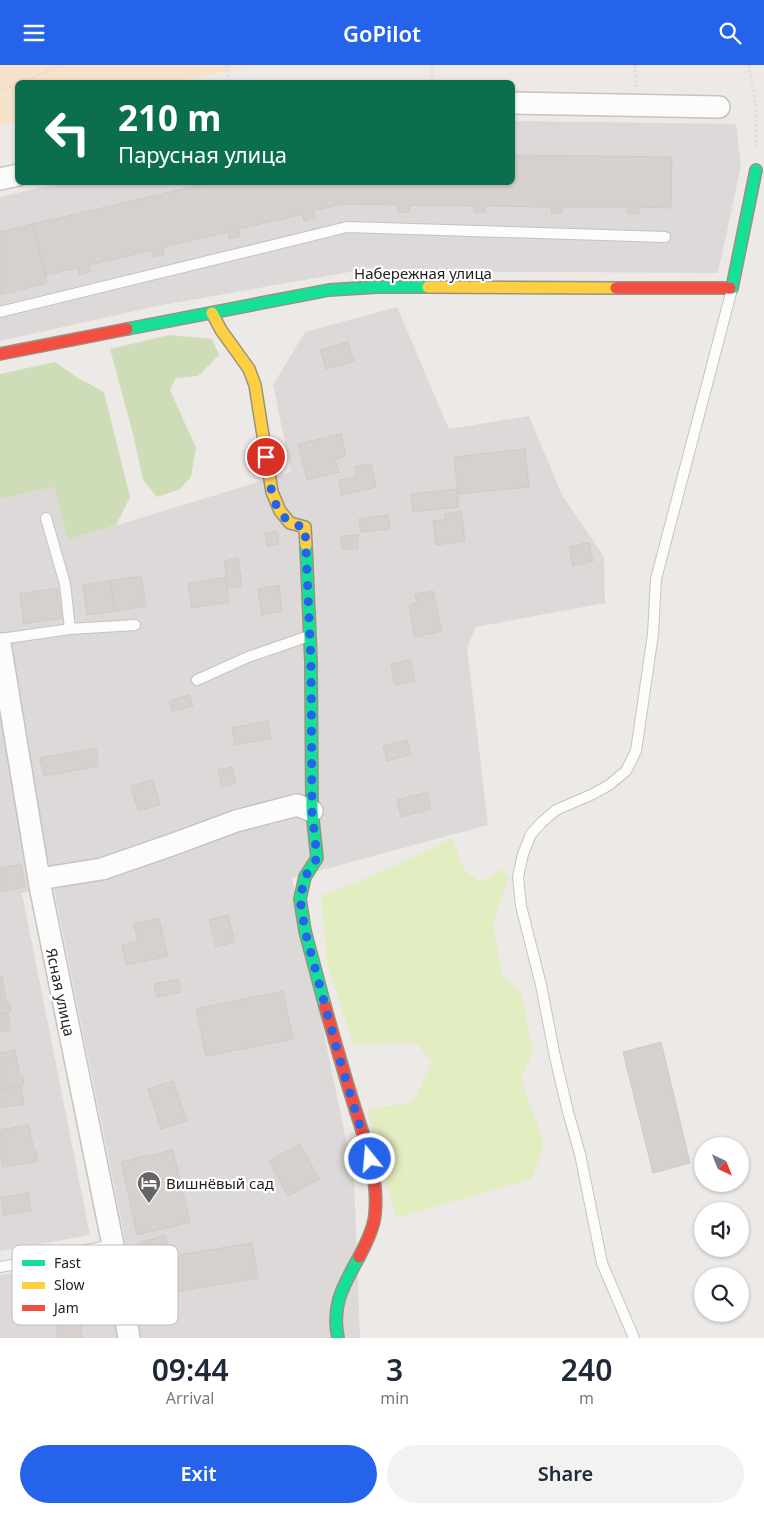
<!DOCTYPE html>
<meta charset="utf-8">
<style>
body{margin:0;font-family:"Noto Sans",sans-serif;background:#f2f2f3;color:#1f2937;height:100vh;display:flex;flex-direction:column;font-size:19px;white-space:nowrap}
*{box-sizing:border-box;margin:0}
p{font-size:16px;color:#747a83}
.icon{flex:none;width:28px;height:28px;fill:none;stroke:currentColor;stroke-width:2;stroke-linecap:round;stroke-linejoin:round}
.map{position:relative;height:1273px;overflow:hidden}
.drawer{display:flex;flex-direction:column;background:#fff;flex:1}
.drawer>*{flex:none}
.banner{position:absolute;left:15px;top:15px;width:500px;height:105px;border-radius:8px;box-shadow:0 1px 4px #0004;background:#0b6e4f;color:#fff;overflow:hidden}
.needle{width:32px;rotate:137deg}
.buttons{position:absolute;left:694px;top:1072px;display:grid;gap:10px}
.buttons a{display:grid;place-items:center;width:55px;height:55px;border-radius:50%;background:#fff;box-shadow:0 1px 4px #0004;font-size:25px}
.pin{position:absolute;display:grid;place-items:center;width:42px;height:42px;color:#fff;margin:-21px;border:2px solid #fff;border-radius:50%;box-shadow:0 1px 5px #0007}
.me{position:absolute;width:55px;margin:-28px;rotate:343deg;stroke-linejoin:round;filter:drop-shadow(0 0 4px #0008)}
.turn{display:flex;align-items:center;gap:18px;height:105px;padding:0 20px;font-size:22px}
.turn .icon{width:65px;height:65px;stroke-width:2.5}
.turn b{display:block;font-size:35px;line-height:42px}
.eta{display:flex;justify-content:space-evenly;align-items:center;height:85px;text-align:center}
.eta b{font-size:30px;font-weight:600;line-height:35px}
.cta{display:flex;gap:10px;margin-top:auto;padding:10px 20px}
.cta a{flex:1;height:58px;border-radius:30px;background:#2563eb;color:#fff;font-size:20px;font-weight:600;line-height:58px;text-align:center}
.cta a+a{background:#f2f2f3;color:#1f2937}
header{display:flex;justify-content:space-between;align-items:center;height:65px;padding:0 20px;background:#2563eb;color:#fff;font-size:22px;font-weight:600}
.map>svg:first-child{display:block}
</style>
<header><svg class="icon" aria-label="menu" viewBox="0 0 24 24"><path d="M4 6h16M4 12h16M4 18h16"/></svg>GoPilot<svg class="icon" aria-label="search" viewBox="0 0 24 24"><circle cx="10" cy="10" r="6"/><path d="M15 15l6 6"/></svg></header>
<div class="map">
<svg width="764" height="1273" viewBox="0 0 764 1273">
<rect width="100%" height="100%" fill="#ede9e6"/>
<path fill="#dcd9d8" d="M 513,56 L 736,59 L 741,101 L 718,208 L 355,206 L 157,241 L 0,276 L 0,132 L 60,118 L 512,118 Z
M 397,242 L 449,364 L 529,351 L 562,430 L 604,492 L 605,538 L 476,562 L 467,582 L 488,760 L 292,813 L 354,1114 L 360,1273 L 0,1273 L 0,1210 L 128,1189 L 53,820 L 22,828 L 90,1170 L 0,1186 L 0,434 L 54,422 L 68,475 L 291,407 L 273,320 L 305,267 Z"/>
<path fill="#e3edc2" d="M 452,773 L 464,805 L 480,817 L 501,804 L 509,812 L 493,858 L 502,910 L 522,930 L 533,988 L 521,1014 L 544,1078 L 532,1114 L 396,1153 L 367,1045 L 413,1037 L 432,997 L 416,978 L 353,979 L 327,899 L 321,831 L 388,804 Z"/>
<path fill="#ceddb8" d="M 169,270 L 212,274 L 219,290 L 198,311 L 176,313 L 170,325 L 196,383 L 191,412 L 180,424 L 157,432 L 143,415 L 133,369 L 110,284 Z
M 55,297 L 78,313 L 104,327 L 130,432 L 116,460 L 68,475 L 54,422 L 0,434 L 0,309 Z"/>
<path fill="#f7e3c9" d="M 0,0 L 250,0 L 178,17 L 18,18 L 17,57 L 0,61 Z"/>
<path fill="#d6d1cf" stroke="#d0cac7" d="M 512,90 L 672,92 L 671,143 L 639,142 L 639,149 L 628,149 L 628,142 L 563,142 L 562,148 L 551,148 L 552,142 L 485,141 L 485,147 L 474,147 L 474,141 L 410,140 L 409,147 L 398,147 L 398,140 L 342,139 L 313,146 L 315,153 L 304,156 L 303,149 L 239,164 L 240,171 L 230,174 L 228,167 L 163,182 L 164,189 L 153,192 L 152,185 L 89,200 L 90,207 L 79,210 L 78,203 L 45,210 L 33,159 L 209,118 L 512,118 Z
M 33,159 L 47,218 L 0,230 L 0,167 Z
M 348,277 L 354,296 L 326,304 L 320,285 Z
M 341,369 L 346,391 L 335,394 L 339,407 L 307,415 L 298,379 Z
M 525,384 L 529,422 L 458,429 L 454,392 Z
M 371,399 L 376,422 L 342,430 L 339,415 L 357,411 L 355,402 Z
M 457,424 L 459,442 L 413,447 L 411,429 Z
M 461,446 L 465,476 L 436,480 L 433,456 L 446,455 L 445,449 Z
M 388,450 L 390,464 L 361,467 L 359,454 Z
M 277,466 L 279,479 L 267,481 L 265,468 Z
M 358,470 L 358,484 L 342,484 L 341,471 Z
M 589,477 L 593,496 L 573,501 L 569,482 Z
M 238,493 L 242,521 L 228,523 L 224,496 Z
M 141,511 L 146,541 L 115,546 L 110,516 Z
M 225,512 L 229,537 L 192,543 L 188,519 Z
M 110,516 L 115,546 L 87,550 L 83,520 Z
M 279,520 L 282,546 L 262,550 L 258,524 Z
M 57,523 L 62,553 L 24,559 L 20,529 Z
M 433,526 L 442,566 L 415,572 L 409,540 L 417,538 L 415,529 Z
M 410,595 L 415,616 L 395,620 L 391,599 Z
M 189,630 L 193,641 L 172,646 L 169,636 Z
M 268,656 L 271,674 L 235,680 L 232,663 Z
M 407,675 L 411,689 L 387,696 L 383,681 Z
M 96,683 L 99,701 L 44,711 L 40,693 Z
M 232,702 L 236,718 L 222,722 L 218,705 Z
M 153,715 L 160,740 L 138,746 L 131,721 Z
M 427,727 L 431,744 L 401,752 L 397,735 Z
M 21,799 L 25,822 L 0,827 L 0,803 Z
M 228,850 L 235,877 L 216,882 L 209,855 Z
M 159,853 L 168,891 L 126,900 L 122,880 L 138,876 L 134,859 Z
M 2,911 L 6,938 L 9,938 L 11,947 L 0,949 L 0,912 Z
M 178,914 L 181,927 L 157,932 L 154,919 Z
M 283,926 L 293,974 L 206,991 L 196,944 Z
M 8,948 L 11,965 L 0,967 L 0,949 Z
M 661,977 L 690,1098 L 653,1108 L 623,987 Z
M 15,985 L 20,1012 L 23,1011 L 24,1021 L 0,1025 L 0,988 Z
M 173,1016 L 187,1056 L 161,1064 L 148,1024 Z
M 21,1021 L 24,1039 L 0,1043 L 0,1025 Z
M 29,1060 L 34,1087 L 36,1086 L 38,1096 L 3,1102 L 0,1088 L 0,1065 Z
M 300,1079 L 319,1114 L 288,1131 L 269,1096 Z
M 173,1085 L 190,1157 L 137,1170 L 121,1097 Z
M 28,1128 L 31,1146 L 4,1150 L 1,1133 Z
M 165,1170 L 170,1188 L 144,1195 L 139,1178 Z
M 252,1178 L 258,1213 L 172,1227 L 167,1192 Z
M 74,1246 L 76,1254 L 80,1254 L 82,1273 L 58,1273 L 55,1248 Z"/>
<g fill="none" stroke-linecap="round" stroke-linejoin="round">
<g stroke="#c5c4c2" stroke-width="12">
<path id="lane" d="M 0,247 L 347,162 L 665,172
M 46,453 L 65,519 L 70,564
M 0,574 L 70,564 L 135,560
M 197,615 L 248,592 L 309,571
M 0,1202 L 113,1180
M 634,1273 L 602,1198 L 580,1089 L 568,1047 L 555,992 L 541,920 L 521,841 L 518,812 L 523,789 L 531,769 L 542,757 L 556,745 L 593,729 L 609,720 L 626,706 L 636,686 L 653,569 L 656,514 L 732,224"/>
</g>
<g stroke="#c5c4c2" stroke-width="24">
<path id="street" d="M 512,38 L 719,42
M 0,114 L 18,110
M 0,579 L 41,826 L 113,1180 L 129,1273
M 39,814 L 102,804 L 174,779 L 236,756 L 297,740 L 312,746"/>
</g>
<g stroke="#98937e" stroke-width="14">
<path id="fast" d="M 730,223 L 732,223 L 756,105
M 127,264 L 329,225 L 377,222 L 428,222
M 306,480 L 311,597 L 312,746 L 317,793 L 305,812 L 300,834 L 305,866 L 325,941
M 338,1273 C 331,1239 344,1220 359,1192"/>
</g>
<g stroke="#98937e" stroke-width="14">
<path id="slow" d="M 428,222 L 616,223
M 212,248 L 221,265 L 249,304 L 255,320 L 272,427 L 280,446 L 290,458 L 305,462 L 306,480"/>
</g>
<g stroke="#98937e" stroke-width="14">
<path id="jam" d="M 616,223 L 730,223
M 0,289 L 127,264
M 325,941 C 334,973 343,1005 353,1037 C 364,1073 379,1110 375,1149 C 374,1163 366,1179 359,1192"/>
</g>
<path stroke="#ebd8da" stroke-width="3" stroke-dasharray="2.5 2.5" stroke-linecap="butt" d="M 227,0 L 229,18
M 432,0 L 432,18
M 635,0 L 636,22
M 749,0 L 756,41 L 756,82
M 18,18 L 62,0
M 0,25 L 18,18"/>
<use href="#lane" stroke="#fcfcfb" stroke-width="10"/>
<use href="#street" stroke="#fcfcfb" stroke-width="21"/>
<use href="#fast" stroke="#16e098" stroke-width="11"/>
<use href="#slow" stroke="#ffcf43" stroke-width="11"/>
<use href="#jam" stroke="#f24e42" stroke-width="11"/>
</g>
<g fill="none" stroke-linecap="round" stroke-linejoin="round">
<path stroke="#2563eb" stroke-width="9" stroke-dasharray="0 16.2" d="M 266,392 C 270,413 270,444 290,457 C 294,460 300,461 305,462 L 311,597 L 312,746 L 317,793 L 305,812 L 300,834 L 305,866 L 339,992 L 370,1094"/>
</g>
<defs>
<g id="hotel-pin" transform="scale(1.25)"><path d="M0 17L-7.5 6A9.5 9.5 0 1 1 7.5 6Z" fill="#666564" stroke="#fff"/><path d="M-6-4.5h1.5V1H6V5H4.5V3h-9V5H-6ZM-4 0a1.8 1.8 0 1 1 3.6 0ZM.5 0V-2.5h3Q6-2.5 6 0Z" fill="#fff"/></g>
</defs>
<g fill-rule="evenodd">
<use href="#hotel-pin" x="149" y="1118"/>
</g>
<g text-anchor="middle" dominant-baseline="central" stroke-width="4.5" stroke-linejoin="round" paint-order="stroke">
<g font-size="15" fill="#1e1e1e" stroke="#fff">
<text x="423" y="208">Набережная улица</text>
<text transform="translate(61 927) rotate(78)">Ясная улица</text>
</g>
<g font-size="15" fill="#1e1e1e" stroke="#fff" text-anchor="start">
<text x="166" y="1118">Вишнёвый сад</text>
</g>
</g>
<rect x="12" y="1180" width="166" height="80" rx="8" fill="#fff" stroke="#bcbcbc" stroke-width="1"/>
<rect x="22" y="1195" width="23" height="6" fill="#16e098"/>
<rect x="22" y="1217" width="23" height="7" fill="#ffcf43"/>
<rect x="22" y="1240" width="23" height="6" fill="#f24e42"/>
<g font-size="14" fill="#1e1e1e">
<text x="54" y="1203">Fast</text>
<text x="54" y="1225">Slow</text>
<text x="54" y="1248">Jam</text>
</g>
</svg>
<div class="buttons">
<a><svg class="needle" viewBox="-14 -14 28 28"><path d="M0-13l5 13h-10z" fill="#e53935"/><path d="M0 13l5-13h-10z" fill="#747a83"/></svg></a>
<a><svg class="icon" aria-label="sound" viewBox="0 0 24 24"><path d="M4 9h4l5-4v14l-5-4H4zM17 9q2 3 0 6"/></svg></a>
<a><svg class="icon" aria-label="search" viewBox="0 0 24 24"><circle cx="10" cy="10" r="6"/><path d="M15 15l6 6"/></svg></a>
</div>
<div class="pin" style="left:266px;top:392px;background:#d93025"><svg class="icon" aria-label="arrive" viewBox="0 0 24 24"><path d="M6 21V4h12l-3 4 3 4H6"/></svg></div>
<svg class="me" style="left:370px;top:1094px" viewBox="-20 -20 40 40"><circle r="17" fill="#2563eb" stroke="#fff" stroke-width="3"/><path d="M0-11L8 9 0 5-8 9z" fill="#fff"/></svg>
<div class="banner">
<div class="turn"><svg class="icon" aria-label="left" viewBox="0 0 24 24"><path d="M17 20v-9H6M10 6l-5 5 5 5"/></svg><div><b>210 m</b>Парусная улица</div></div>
</div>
</div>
<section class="drawer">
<div class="eta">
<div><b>09:44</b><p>Arrival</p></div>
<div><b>3</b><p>min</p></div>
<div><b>240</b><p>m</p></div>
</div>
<div class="cta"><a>Exit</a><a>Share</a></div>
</section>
